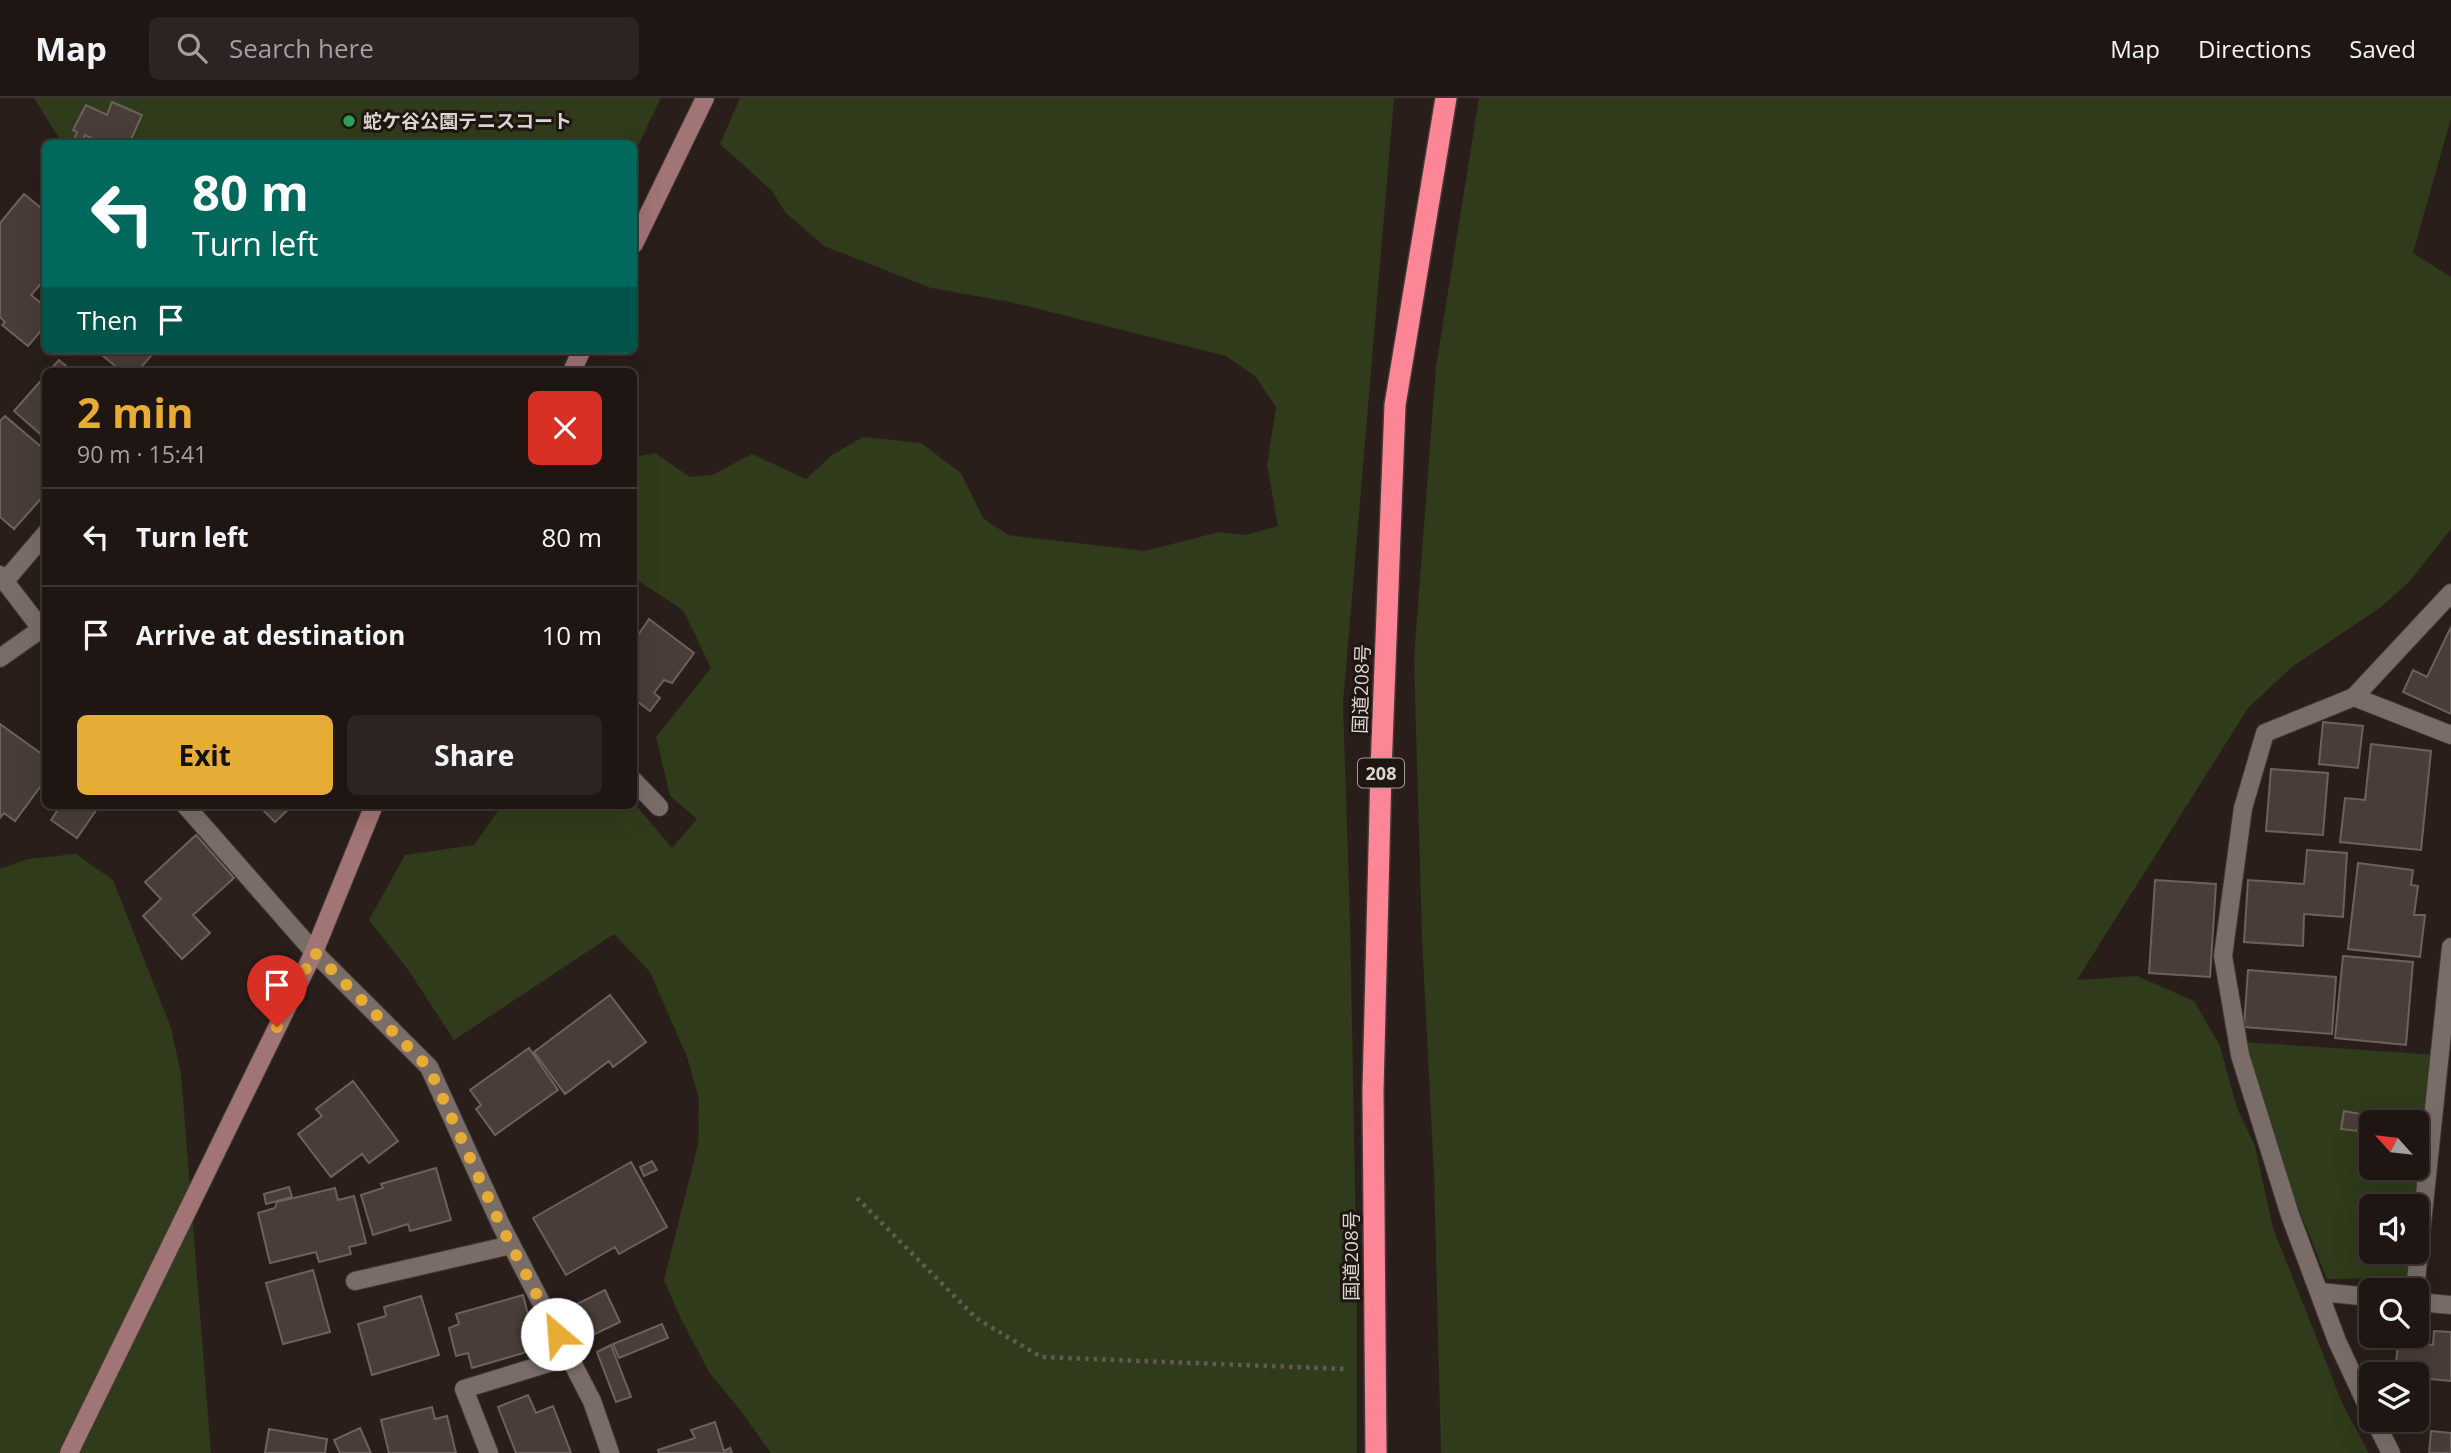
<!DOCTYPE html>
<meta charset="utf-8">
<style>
body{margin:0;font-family:"Open Sans","Noto Sans JP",sans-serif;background:#2c2322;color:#f1f3f6;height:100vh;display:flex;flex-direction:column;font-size:26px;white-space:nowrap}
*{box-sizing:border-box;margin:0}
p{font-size:23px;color:#a19fa0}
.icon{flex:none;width:38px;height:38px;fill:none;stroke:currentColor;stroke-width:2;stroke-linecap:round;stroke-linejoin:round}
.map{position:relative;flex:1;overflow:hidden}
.side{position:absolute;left:42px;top:270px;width:595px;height:441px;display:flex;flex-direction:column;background:#1f1614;border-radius:10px;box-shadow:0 7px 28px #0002,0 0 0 2px #3c3534}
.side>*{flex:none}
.banner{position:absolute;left:42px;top:42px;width:595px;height:214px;border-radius:10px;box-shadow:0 7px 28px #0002,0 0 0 2px #3c3534;background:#00695c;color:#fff;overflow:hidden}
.needle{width:46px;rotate:297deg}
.tools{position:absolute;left:2359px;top:1012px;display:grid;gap:14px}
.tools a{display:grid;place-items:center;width:70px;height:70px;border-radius:10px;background:#1f1614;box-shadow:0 7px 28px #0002,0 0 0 2px #3c3534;font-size:35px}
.pin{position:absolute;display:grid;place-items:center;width:60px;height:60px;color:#fff;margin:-72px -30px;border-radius:50% 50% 50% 0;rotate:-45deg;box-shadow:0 0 7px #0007}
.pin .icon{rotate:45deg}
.me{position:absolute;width:77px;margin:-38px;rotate:333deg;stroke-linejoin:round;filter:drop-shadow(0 0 5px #0008)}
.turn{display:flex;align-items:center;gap:24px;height:147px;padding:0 35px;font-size:32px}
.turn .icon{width:91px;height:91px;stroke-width:2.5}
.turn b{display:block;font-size:49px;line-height:60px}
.then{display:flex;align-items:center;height:66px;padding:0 35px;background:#0003;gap:14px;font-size:26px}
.round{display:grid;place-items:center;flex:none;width:74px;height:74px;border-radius:10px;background:#2c2322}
.summary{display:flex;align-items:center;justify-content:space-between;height:119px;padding:0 35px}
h1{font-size:42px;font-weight:700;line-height:52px;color:#e7ac36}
.primary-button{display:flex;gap:14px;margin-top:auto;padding:14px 35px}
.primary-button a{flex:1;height:80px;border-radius:10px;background:#e7ac36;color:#111;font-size:28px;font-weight:700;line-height:80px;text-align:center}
.primary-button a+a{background:#2c2322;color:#f1f3f6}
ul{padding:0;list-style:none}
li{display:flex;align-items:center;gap:21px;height:98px;padding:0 35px;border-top:2px solid #3c3534}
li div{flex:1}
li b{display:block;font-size:26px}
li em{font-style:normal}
header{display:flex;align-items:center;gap:42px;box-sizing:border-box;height:98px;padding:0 35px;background:#1f1614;border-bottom:2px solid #3c3534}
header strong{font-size:33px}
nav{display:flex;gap:38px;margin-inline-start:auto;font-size:24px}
.search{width:490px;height:63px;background:#2c2322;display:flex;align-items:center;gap:18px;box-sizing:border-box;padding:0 24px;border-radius:10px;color:#a19fa0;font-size:26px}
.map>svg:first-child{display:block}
</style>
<header>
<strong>Map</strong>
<div class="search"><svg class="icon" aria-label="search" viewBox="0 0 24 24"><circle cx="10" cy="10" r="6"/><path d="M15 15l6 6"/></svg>Search here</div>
<nav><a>Map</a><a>Directions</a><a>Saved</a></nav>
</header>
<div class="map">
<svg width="2451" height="1355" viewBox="0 0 2451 1355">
<rect width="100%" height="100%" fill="#291e1a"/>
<path fill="#303b1b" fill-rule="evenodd" d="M 34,0 L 661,0 L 634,56 L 634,46 L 62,45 Z
M 740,0 L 1394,0 L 1343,606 L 1350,821 L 1357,1195 L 1357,1355 L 771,1355 L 743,1316 L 709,1274 L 681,1221 L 664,1182 L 698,1047 L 699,1001 L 687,959 L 650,874 L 614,836 L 454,942 L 409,873 L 369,822 L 405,757 L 474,747 L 502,707 L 634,707 L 634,705 L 672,750 L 697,721 L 670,698 L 656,639 L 711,570 L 683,512 L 634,480 L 634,359 L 655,355 L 690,379 L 712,377 L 752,356 L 806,381 L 832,357 L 863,339 L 921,345 L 961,375 L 983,420 L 1008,437 L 1145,453 L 1219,434 L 1245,437 L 1278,428 L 1267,367 L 1276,309 L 1255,278 L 1226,258 L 1015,205 L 931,190 L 824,148 L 785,114 L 772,93 L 720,46 Z
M 1479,0 L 2451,0 L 2451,20 L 2413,155 L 2451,179 L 2451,431 L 2409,484 L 2381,509 L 2292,569 L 2248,610 L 2077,882 L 2137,878 L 2194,903 L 2220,948 L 2237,1010 L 2255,1048 L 2273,1130 L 2300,1198 L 2343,1307 L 2369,1355 L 1441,1355 L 1434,1077 L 1422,839 L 1414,560 L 1436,269 Z
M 76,756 L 113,782 L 171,930 L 181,976 L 211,1355 L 0,1355 L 0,771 L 27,761 Z
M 2243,944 L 2438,957 L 2419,1163 L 2406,1180 L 2327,1181 L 2256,1004 ZM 2371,1024 L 2417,1024 L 2417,1069 L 2371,1069 ZM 2371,1108 L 2417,1108 L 2417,1153 L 2371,1153 Z"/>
<path fill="#493d38" stroke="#6e615c" stroke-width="2" d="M 112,4 L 142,17 L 129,46 L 93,46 L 95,42 L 85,37 L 81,46 L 72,46 L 77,34 L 73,32 L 86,7 L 107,17 Z
M 24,96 L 46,114 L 46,180 L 31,197 L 46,209 L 46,227 L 28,248 L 2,227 L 5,224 L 0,219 L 0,125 Z
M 96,252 L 156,252 L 138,273 L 121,273 Z
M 59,262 L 72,273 L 49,273 Z
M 46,277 L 46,341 L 14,313 Z
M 5,318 L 46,353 L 46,395 L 14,431 L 0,419 L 0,323 Z
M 649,521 L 694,555 L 672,585 L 664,582 L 654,595 L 660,600 L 650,613 L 634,601 L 634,543 Z
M 2451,529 L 2451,616 L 2403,594 L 2413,572 L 2427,579 Z
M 2323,624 L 2363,628 L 2358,670 L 2319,666 Z
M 0,626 L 46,659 L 46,681 L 15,723 L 4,715 L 0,720 Z
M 2371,646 L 2431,653 L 2421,752 L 2340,744 L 2345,700 L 2365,702 Z
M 2271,671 L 2328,675 L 2323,737 L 2266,733 Z
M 61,707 L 92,707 L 97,711 L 77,740 L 51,722 Z
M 258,707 L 293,707 L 275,724 Z
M 196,737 L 234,780 L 193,817 L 210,835 L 182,861 L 143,818 L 161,801 L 145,784 Z
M 2307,752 L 2347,755 L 2343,819 L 2304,816 L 2303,848 L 2244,844 L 2248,782 L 2304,786 Z
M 2358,765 L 2413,772 L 2411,787 L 2418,788 L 2414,817 L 2425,817 L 2420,859 L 2348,851 Z
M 2155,782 L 2216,786 L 2210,879 L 2149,875 Z
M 2343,858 L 2413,864 L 2406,947 L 2335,940 Z
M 2248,872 L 2336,879 L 2332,936 L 2244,929 Z
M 610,897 L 646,944 L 613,969 L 609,963 L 565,996 L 534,954 Z
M 529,950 L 558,992 L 495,1037 L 476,1011 L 481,1007 L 470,992 Z
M 353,983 L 398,1043 L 369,1065 L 362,1056 L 331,1079 L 298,1036 L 322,1018 L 316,1011 Z
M 2344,1013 L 2360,1016 L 2357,1033 L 2341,1031 Z
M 652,1063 L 657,1072 L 644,1078 L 640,1069 Z
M 631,1064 L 667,1129 L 619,1156 L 615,1149 L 566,1177 L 533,1120 Z
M 436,1070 L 451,1122 L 410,1133 L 408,1126 L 373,1137 L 361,1097 L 383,1090 L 381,1086 Z
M 289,1089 L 292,1099 L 266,1106 L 264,1096 Z
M 335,1090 L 338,1102 L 354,1098 L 366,1145 L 349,1149 L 351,1156 L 319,1164 L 316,1154 L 270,1165 L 258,1115 L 275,1110 L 277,1104 Z
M 313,1172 L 330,1234 L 283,1246 L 266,1185 Z
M 605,1192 L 620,1224 L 591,1238 L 575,1207 Z
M 523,1197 L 537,1251 L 472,1270 L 468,1255 L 456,1258 L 449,1230 L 459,1226 L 456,1216 Z
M 421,1198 L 439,1257 L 372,1277 L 358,1226 L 386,1218 L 384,1209 Z
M 662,1226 L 668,1240 L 619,1260 L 613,1246 Z
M 2434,1233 L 2451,1234 L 2451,1283 L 2430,1281 L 2426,1332 L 2390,1329 L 2391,1321 L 2417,1321 L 2417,1276 L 2395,1276 L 2398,1244 L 2433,1247 Z
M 611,1247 L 631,1299 L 616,1304 L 597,1254 Z
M 528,1297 L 536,1315 L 553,1308 L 571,1355 L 516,1355 L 498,1309 Z
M 432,1309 L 435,1321 L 447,1318 L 456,1355 L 389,1355 L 381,1322 Z
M 715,1324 L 724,1353 L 730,1350 L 732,1355 L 659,1355 L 658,1352 L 695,1340 L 691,1332 Z
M 360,1330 L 371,1355 L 340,1355 L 334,1342 Z
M 269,1331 L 327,1341 L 325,1355 L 265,1355 Z
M 2431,1333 L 2451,1335 L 2451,1355 L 2429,1355 Z"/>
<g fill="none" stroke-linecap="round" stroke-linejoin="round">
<g stroke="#423936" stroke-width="20">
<path id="lane" d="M 634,683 L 659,709
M 355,1183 L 511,1147
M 2415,1192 L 2451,849
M 2320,1194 L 2371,1199
M 2417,1204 L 2451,1207
M 489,1355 L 464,1291 L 568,1259"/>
</g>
<g stroke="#423936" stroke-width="20">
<path id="street" d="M 0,477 L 46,537
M 5,483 L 46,435
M 0,560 L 41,531
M 2354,599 L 2451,637
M 185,707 L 314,854 L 429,969 L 501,1127 L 592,1303 L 610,1355
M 2371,1316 L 2337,1243 L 2290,1117 L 2240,957 L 2223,858 L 2243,710 L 2265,635 L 2354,599 L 2451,495
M 2374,1321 L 2391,1355"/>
</g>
<g stroke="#423936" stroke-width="20">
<path id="secondary" d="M 634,146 L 705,0
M 572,273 L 582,252
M 69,1355 L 314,854 L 374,707"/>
</g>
<g stroke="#423936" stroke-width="24">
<path id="highway" d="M 1376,1355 L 1373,993 L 1381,672 L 1395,307 L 1446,0"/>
</g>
<path stroke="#635956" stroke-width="4.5" stroke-dasharray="3.5 5" stroke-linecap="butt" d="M 857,1100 L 976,1220 L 1041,1259 L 1346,1271"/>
<use href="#lane" stroke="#7a6d67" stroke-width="18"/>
<use href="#street" stroke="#7a6d67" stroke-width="18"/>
<use href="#secondary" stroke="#a17475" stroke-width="18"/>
<use href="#highway" stroke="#fc8696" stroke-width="21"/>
</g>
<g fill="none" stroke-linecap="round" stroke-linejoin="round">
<path stroke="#e7ac36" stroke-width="12" stroke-dasharray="0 21.6" d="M 277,929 L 314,854 L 429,970 L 501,1128 L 557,1236"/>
</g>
<circle fill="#2e9e5b" stroke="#1f1511" stroke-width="2.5" cx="349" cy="23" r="7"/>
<g text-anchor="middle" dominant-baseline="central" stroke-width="6" stroke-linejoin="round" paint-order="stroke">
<rect fill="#1f1511" stroke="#a39b97" stroke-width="2" x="1358" y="660.5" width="46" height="29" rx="5"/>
<g font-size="18" font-weight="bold" fill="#dcd4d1">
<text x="1381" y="675">208</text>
</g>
<g font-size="19" font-weight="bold" fill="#dcd4d1" stroke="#1f1511" text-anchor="start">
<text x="363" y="23">蛇ケ谷公園テニスコート</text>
</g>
<g font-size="19" fill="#dcd4d1" stroke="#1f1511">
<text transform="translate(1361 591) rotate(-88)">国道208号</text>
<text transform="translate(1351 1158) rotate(-90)">国道208号</text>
</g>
</g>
</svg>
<div class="tools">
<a><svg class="needle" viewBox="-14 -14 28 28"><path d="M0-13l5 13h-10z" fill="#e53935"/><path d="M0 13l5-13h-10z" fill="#a19fa0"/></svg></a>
<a><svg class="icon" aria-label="sound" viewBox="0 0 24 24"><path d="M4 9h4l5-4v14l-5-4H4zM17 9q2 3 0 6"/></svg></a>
<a><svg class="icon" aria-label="search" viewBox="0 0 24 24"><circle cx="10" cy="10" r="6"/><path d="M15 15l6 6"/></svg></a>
<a><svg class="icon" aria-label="layers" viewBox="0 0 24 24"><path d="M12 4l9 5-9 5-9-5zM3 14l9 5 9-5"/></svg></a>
</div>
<div class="pin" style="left:277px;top:929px;background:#d93025"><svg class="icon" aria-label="arrive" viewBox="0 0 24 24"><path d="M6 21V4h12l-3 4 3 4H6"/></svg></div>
<svg class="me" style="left:557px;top:1236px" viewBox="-20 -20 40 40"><circle r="19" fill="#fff"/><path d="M0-13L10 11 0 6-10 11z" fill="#e7ac36"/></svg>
<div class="banner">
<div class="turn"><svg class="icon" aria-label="left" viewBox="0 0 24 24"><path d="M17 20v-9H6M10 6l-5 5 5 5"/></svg><div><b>80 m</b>Turn left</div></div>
<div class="then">Then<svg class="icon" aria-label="arrive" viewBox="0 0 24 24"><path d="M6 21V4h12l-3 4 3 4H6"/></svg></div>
</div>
<section class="side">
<div class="summary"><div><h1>2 min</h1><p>90 m · 15:41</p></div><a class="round" style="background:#d93025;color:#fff"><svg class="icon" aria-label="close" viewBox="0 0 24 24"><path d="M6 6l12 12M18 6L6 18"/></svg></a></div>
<ul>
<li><svg class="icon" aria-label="left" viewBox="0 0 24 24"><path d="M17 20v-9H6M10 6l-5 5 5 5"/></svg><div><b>Turn left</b></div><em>80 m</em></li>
<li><svg class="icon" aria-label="arrive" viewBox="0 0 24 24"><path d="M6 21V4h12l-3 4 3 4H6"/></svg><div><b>Arrive at destination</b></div><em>10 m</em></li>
</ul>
<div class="primary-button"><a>Exit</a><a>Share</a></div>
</section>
</div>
